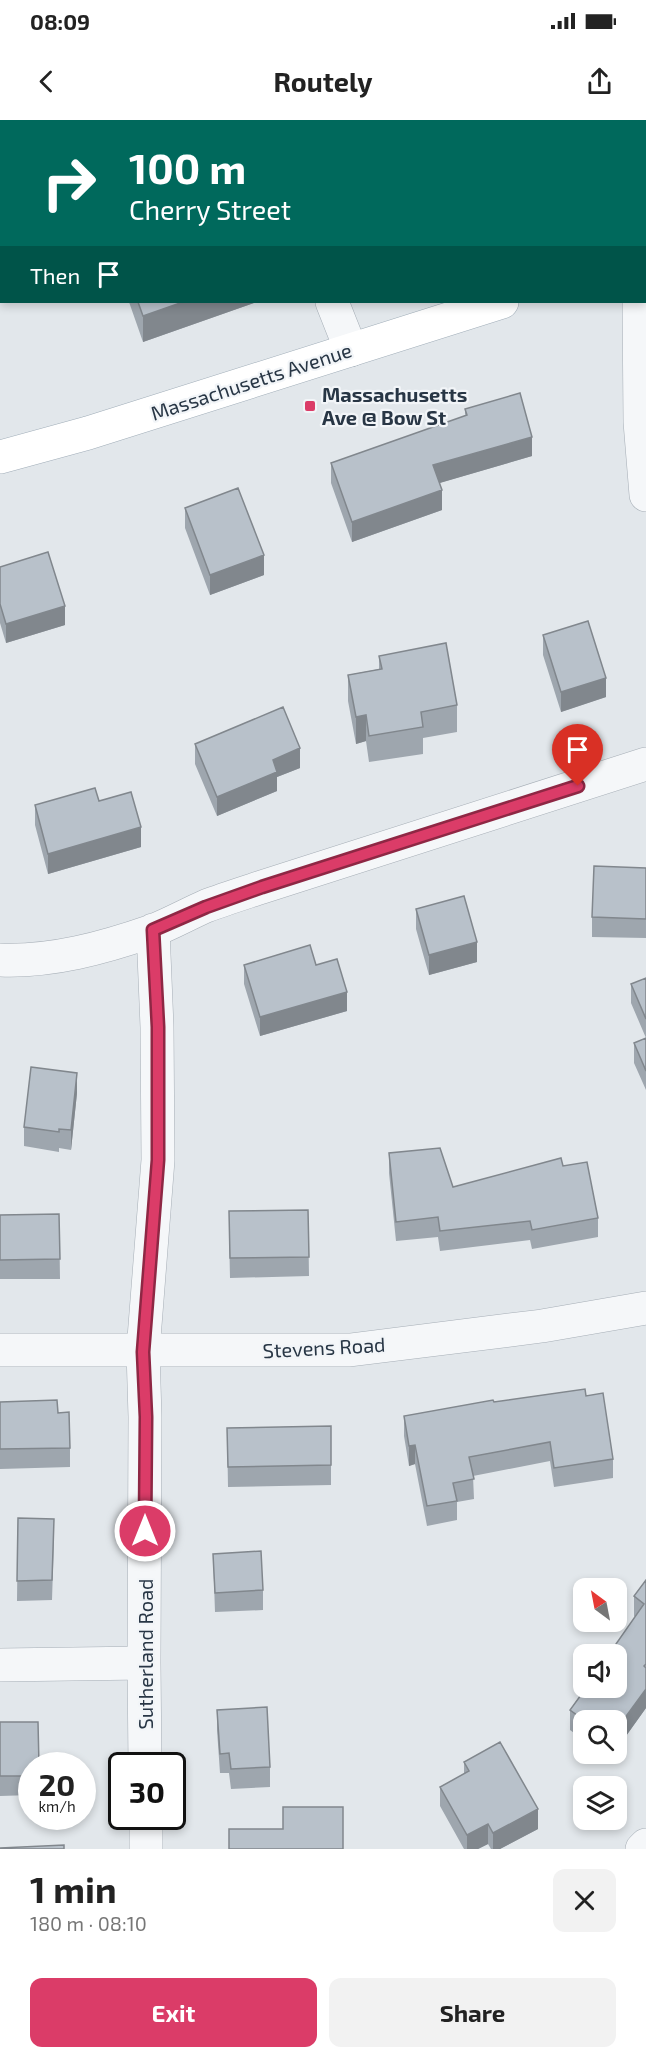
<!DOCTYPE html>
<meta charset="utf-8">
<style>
body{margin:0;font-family:"Exo 2",sans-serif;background:#f2f2f2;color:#222;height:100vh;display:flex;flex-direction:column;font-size:22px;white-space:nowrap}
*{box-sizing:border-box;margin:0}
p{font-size:20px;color:#767676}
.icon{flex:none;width:33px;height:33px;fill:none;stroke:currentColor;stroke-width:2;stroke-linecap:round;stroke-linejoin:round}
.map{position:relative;height:1729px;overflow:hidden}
.details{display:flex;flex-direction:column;background:#fff;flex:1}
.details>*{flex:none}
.banner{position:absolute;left:0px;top:0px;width:646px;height:183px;box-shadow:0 3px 9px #0003;background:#00695c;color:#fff;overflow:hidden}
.needle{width:39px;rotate:328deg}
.controls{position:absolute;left:573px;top:1458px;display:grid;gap:12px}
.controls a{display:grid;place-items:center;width:54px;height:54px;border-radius:12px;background:#fff;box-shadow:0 3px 9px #0003;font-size:30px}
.speed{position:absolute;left:18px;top:1632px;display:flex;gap:12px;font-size:30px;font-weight:700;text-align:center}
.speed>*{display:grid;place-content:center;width:78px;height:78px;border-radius:50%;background:#fff;box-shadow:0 3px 9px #0003;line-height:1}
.speed small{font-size:15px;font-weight:400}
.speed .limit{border:3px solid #111;border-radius:9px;background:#fff;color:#111}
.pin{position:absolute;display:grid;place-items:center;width:51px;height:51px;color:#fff;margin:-62px -26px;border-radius:50% 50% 50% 0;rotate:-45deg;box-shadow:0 0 6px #0007}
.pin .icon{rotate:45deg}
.me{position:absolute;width:66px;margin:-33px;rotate:0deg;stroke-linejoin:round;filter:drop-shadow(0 0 4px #0008)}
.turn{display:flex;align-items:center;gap:21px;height:126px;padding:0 30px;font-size:27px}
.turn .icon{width:78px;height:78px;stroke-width:2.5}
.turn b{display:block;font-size:42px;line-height:51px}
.then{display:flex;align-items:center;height:57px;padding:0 30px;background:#0003;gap:12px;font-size:22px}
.round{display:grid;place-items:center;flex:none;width:63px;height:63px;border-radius:12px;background:#f2f2f2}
.summary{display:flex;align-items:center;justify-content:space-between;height:102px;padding:0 30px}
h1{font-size:36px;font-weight:700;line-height:45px}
.primary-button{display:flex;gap:12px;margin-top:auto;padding:12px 30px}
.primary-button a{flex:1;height:69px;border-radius:12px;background:#db3c68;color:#fff;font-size:24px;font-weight:700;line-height:69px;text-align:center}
.primary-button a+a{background:#f2f2f2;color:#222}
.status{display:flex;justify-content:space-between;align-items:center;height:42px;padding:0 30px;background:#fff;direction:ltr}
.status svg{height:16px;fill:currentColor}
header{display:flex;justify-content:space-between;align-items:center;height:78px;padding:0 30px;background:#fff;font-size:27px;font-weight:700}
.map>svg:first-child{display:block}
</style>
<div class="status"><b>08:09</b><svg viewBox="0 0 49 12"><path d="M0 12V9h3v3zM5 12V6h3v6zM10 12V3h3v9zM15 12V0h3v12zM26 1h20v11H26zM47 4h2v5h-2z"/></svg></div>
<header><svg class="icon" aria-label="back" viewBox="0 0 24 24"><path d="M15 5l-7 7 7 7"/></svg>Routely<svg class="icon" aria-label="share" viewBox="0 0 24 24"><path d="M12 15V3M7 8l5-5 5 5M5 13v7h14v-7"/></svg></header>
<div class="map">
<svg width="646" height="1729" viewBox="0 0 646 1729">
<rect width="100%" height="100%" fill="#e2e7eb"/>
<path fill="#cfd6de" d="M 451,0 L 646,0 L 646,83 L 645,2 Z"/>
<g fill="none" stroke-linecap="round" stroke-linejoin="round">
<g stroke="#a6aeb6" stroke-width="34">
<path id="minor" d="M 0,840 C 52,842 103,828 152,811 C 170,804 188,794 206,786 C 225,779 244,773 262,767 L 646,644
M 0,1230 L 350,1230 L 542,1206 L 646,1188
M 0,1545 L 144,1543
M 145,1646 L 144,1543 L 145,1297 L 143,1231 L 158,1040 L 157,907 L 153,810
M 146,1696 L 146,1729"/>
</g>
<g stroke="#a6aeb6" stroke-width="34">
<path id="tertiary" d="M 263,0 L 263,2
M 332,182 L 351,230
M 639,182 L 640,302 L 646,375
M 642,1729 L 646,1725"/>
</g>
<g stroke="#a0adb8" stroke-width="34">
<path id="primary" d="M 645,130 L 646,130
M 0,337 L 88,313 L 502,182"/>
</g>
<use href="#minor" stroke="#f5f7f9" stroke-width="33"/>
<use href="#tertiary" stroke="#f5f7f9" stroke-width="33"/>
<use href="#primary" stroke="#fff" stroke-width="33"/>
</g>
<path fill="#9ea6ae" d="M 129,182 L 257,182 L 143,222 Z
M 465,289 L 532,336 L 439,363 L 442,390 L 352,422 L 331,363 L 331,343 L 465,296 Z
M 185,388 L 264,455 L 210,475 L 185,408 Z
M 0,447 L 65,505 L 6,523 L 0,503 Z
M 543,515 L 606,577 L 561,592 L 543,535 Z
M 379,536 L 457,585 L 457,612 L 423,618 L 423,634 L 369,642 L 366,621 L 356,624 L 348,581 L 348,555 L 379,549 Z
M 195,624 L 300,648 L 277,657 L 277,671 L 217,696 L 195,644 Z
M 99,681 L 141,727 L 48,754 L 35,705 L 35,685 Z
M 646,748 L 646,818 L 592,817 L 592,797 Z
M 416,789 L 477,842 L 429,855 L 416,809 Z
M 244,845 L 316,845 L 347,891 L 260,916 L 244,864 Z
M 646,858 L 646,970 L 634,943 L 634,923 L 646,918 L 631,883 L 631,864 Z
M 77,973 L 71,1030 L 59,1028 L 59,1032 L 24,1026 L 24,1007 Z
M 389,1033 L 453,1067 L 563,1046 L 598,1098 L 598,1117 L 532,1129 L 530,1120 L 440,1131 L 438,1117 L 396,1121 L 389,1053 Z
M 308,1090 L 309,1156 L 230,1158 L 229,1111 Z
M 59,1094 L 60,1159 L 0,1159 L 0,1095 Z
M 586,1276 L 613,1339 L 613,1358 L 554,1367 L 550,1341 L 473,1356 L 474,1379 L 457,1382 L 457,1400 L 427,1406 L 415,1344 L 409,1346 L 404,1316 L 404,1296 L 494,1282 Z
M 0,1282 L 58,1293 L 70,1328 L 70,1347 L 0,1349 Z
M 331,1306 L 331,1365 L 228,1367 L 227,1308 Z
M 18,1398 L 54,1418 L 52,1480 L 17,1481 Z
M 213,1434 L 263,1470 L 263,1490 L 215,1492 Z
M 646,1460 L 646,1588 L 616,1630 L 616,1600 L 584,1600 L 584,1620 L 570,1610 L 570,1590 L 635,1497 L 634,1496 L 634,1476 Z
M 217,1590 L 270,1647 L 270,1667 L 231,1669 L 229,1653 L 220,1653 L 217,1610 Z
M 0,1602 L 32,1646 L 32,1675 L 0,1676 Z
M 603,1634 L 614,1634 L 610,1639 Z
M 464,1642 L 538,1709 L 500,1729 L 491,1729 L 488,1724 L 478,1729 L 464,1729 L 440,1686 L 440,1667 L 464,1654 Z"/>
<path fill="#81878d" d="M 2,136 L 2,163 L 0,163 L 0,137 Z
M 183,182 L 257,182 L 143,222 L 143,196 Z
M 532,317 L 532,336 L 433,365 L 433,345 Z
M 442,370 L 442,390 L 352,422 L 352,402 Z
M 264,435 L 264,455 L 210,475 L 210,455 Z
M 65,486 L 65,505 L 6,523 L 6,504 Z
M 606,558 L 606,577 L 561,592 L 561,572 Z
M 366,595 L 366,621 L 356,624 L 356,597 Z
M 300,628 L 300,648 L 277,657 L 277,671 L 217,696 L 217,677 L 273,640 Z
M 141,707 L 141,727 L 48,754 L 48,734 Z
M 477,822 L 477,842 L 429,855 L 429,835 Z
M 347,872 L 347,891 L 260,916 L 260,897 Z
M 77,953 L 77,973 L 71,1030 L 71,1010 Z
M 415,1325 L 415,1344 L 409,1346 L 409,1326 Z
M 646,1569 L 646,1588 L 616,1630 L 616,1610 Z
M 538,1689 L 538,1709 L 500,1729 L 493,1729 L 493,1713 Z
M 488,1704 L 488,1724 L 478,1729 L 467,1729 L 467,1715 Z"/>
<path fill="#b8c1ca" stroke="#81878d" stroke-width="1.5" d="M 380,0 L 414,0 L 415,2 L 376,2 Z
M 514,0 L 520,0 L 521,2 L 510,2 Z
M 549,0 L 582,0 L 582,2 L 545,2 Z
M 0,51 L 2,51 L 2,136 L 0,137 Z
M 138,182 L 183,182 L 143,196 Z
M 520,273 L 532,317 L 433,345 L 442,370 L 352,402 L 331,343 L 467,295 L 465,289 Z
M 238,368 L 264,435 L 210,455 L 185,388 Z
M 48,432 L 65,486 L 6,504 L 0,484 L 0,447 Z
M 588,501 L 606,558 L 561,572 L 543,515 Z
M 446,523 L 457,585 L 421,592 L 423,607 L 369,616 L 366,595 L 356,597 L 348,555 L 382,549 L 379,536 Z
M 283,587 L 300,628 L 273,640 L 277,652 L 217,677 L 195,624 Z
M 95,668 L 99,681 L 131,672 L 141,707 L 48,734 L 35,685 Z
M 594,746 L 646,748 L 646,799 L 592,797 Z
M 464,776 L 477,822 L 429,835 L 416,789 Z
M 310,825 L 316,845 L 337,839 L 347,872 L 260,897 L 244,845 Z
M 646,858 L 646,899 L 631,864 Z
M 646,918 L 646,951 L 634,923 Z
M 31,947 L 77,953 L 71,1010 L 59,1009 L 59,1012 L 24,1007 Z
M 440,1028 L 453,1067 L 561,1038 L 563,1046 L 587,1042 L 598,1098 L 532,1110 L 530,1101 L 440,1111 L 438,1097 L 396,1102 L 389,1033 Z
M 308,1090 L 309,1137 L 230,1138 L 229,1091 Z
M 59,1094 L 60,1139 L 0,1140 L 0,1095 Z
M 585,1269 L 586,1276 L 603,1273 L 613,1339 L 554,1348 L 550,1322 L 469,1337 L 474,1359 L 453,1363 L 457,1381 L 427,1386 L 415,1325 L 409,1326 L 404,1296 L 493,1280 L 494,1282 Z
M 57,1280 L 58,1293 L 69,1292 L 70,1328 L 0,1329 L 0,1282 Z
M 331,1306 L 331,1345 L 228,1347 L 227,1308 Z
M 18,1398 L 54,1399 L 52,1460 L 17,1461 Z
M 261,1431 L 263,1470 L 215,1473 L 213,1434 Z
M 646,1460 L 646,1544 L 644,1546 L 646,1548 L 646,1569 L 616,1610 L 616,1600 L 584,1600 L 570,1590 L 586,1568 L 616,1568 L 616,1534 L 609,1534 L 644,1484 L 634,1476 Z
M 267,1587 L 270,1647 L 231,1649 L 229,1633 L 220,1634 L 217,1590 Z
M 0,1602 L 38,1602 L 39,1646 L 32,1646 L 32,1656 L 0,1656 Z
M 500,1622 L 538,1689 L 493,1713 L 488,1704 L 467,1715 L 440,1667 L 469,1651 L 464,1642 Z
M 283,1687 L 343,1687 L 343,1729 L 229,1729 L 229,1709 L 283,1709 Z
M 64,1725 L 64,1729 L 0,1729 L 0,1728 Z"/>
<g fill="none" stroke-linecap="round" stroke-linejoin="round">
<g stroke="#8e2744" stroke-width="15">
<path id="route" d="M 145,1411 L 146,1297 L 143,1232 L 158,1040 L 158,907 L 153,810 L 206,787 L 262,767 L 578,666"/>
</g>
<use href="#route" stroke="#db3c68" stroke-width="10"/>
</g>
<rect fill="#db3c68" stroke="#f2f5f8" stroke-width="2" x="304" y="280" width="12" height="12" rx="3"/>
<g text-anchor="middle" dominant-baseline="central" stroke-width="4.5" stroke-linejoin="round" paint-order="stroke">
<g font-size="20" fill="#283645" stroke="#f2f5f8">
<text transform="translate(251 261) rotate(-18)">Massachusetts Avenue</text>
<text transform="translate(324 1227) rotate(-3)">Stevens Road</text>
<text transform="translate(145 1534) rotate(-90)">Sutherland Road</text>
</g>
<g font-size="20" font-weight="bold" fill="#283645" stroke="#f2f5f8" text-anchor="start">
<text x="322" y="274">Massachusetts<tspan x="322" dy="23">Ave @ Bow St</tspan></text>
</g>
</g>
</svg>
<div class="controls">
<a><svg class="needle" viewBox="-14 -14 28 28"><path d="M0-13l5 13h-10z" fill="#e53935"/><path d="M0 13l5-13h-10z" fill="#767676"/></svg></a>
<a><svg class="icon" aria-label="sound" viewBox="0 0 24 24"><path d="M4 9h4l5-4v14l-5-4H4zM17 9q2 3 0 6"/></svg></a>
<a><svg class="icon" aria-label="search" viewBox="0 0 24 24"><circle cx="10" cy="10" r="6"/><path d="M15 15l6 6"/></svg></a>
<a><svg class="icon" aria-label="layers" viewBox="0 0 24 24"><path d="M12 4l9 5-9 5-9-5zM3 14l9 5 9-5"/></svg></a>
</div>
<div class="speed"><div>20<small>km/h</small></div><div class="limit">30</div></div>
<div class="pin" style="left:578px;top:666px;background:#d93025"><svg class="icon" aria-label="arrive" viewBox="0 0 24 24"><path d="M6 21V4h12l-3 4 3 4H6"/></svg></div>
<svg class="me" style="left:145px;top:1411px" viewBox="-20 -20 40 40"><circle r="17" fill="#db3c68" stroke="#fff" stroke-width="3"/><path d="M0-11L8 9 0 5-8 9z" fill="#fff"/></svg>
<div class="banner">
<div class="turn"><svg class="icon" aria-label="right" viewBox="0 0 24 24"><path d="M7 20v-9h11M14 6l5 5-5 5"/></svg><div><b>100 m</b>Cherry Street</div></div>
<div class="then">Then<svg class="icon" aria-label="arrive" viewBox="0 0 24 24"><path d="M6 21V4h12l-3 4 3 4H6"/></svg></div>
</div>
</div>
<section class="details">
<div class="summary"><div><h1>1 min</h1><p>180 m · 08:10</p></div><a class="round"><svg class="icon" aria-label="close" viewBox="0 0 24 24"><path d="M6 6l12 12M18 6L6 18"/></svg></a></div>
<div class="primary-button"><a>Exit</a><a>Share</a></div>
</section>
